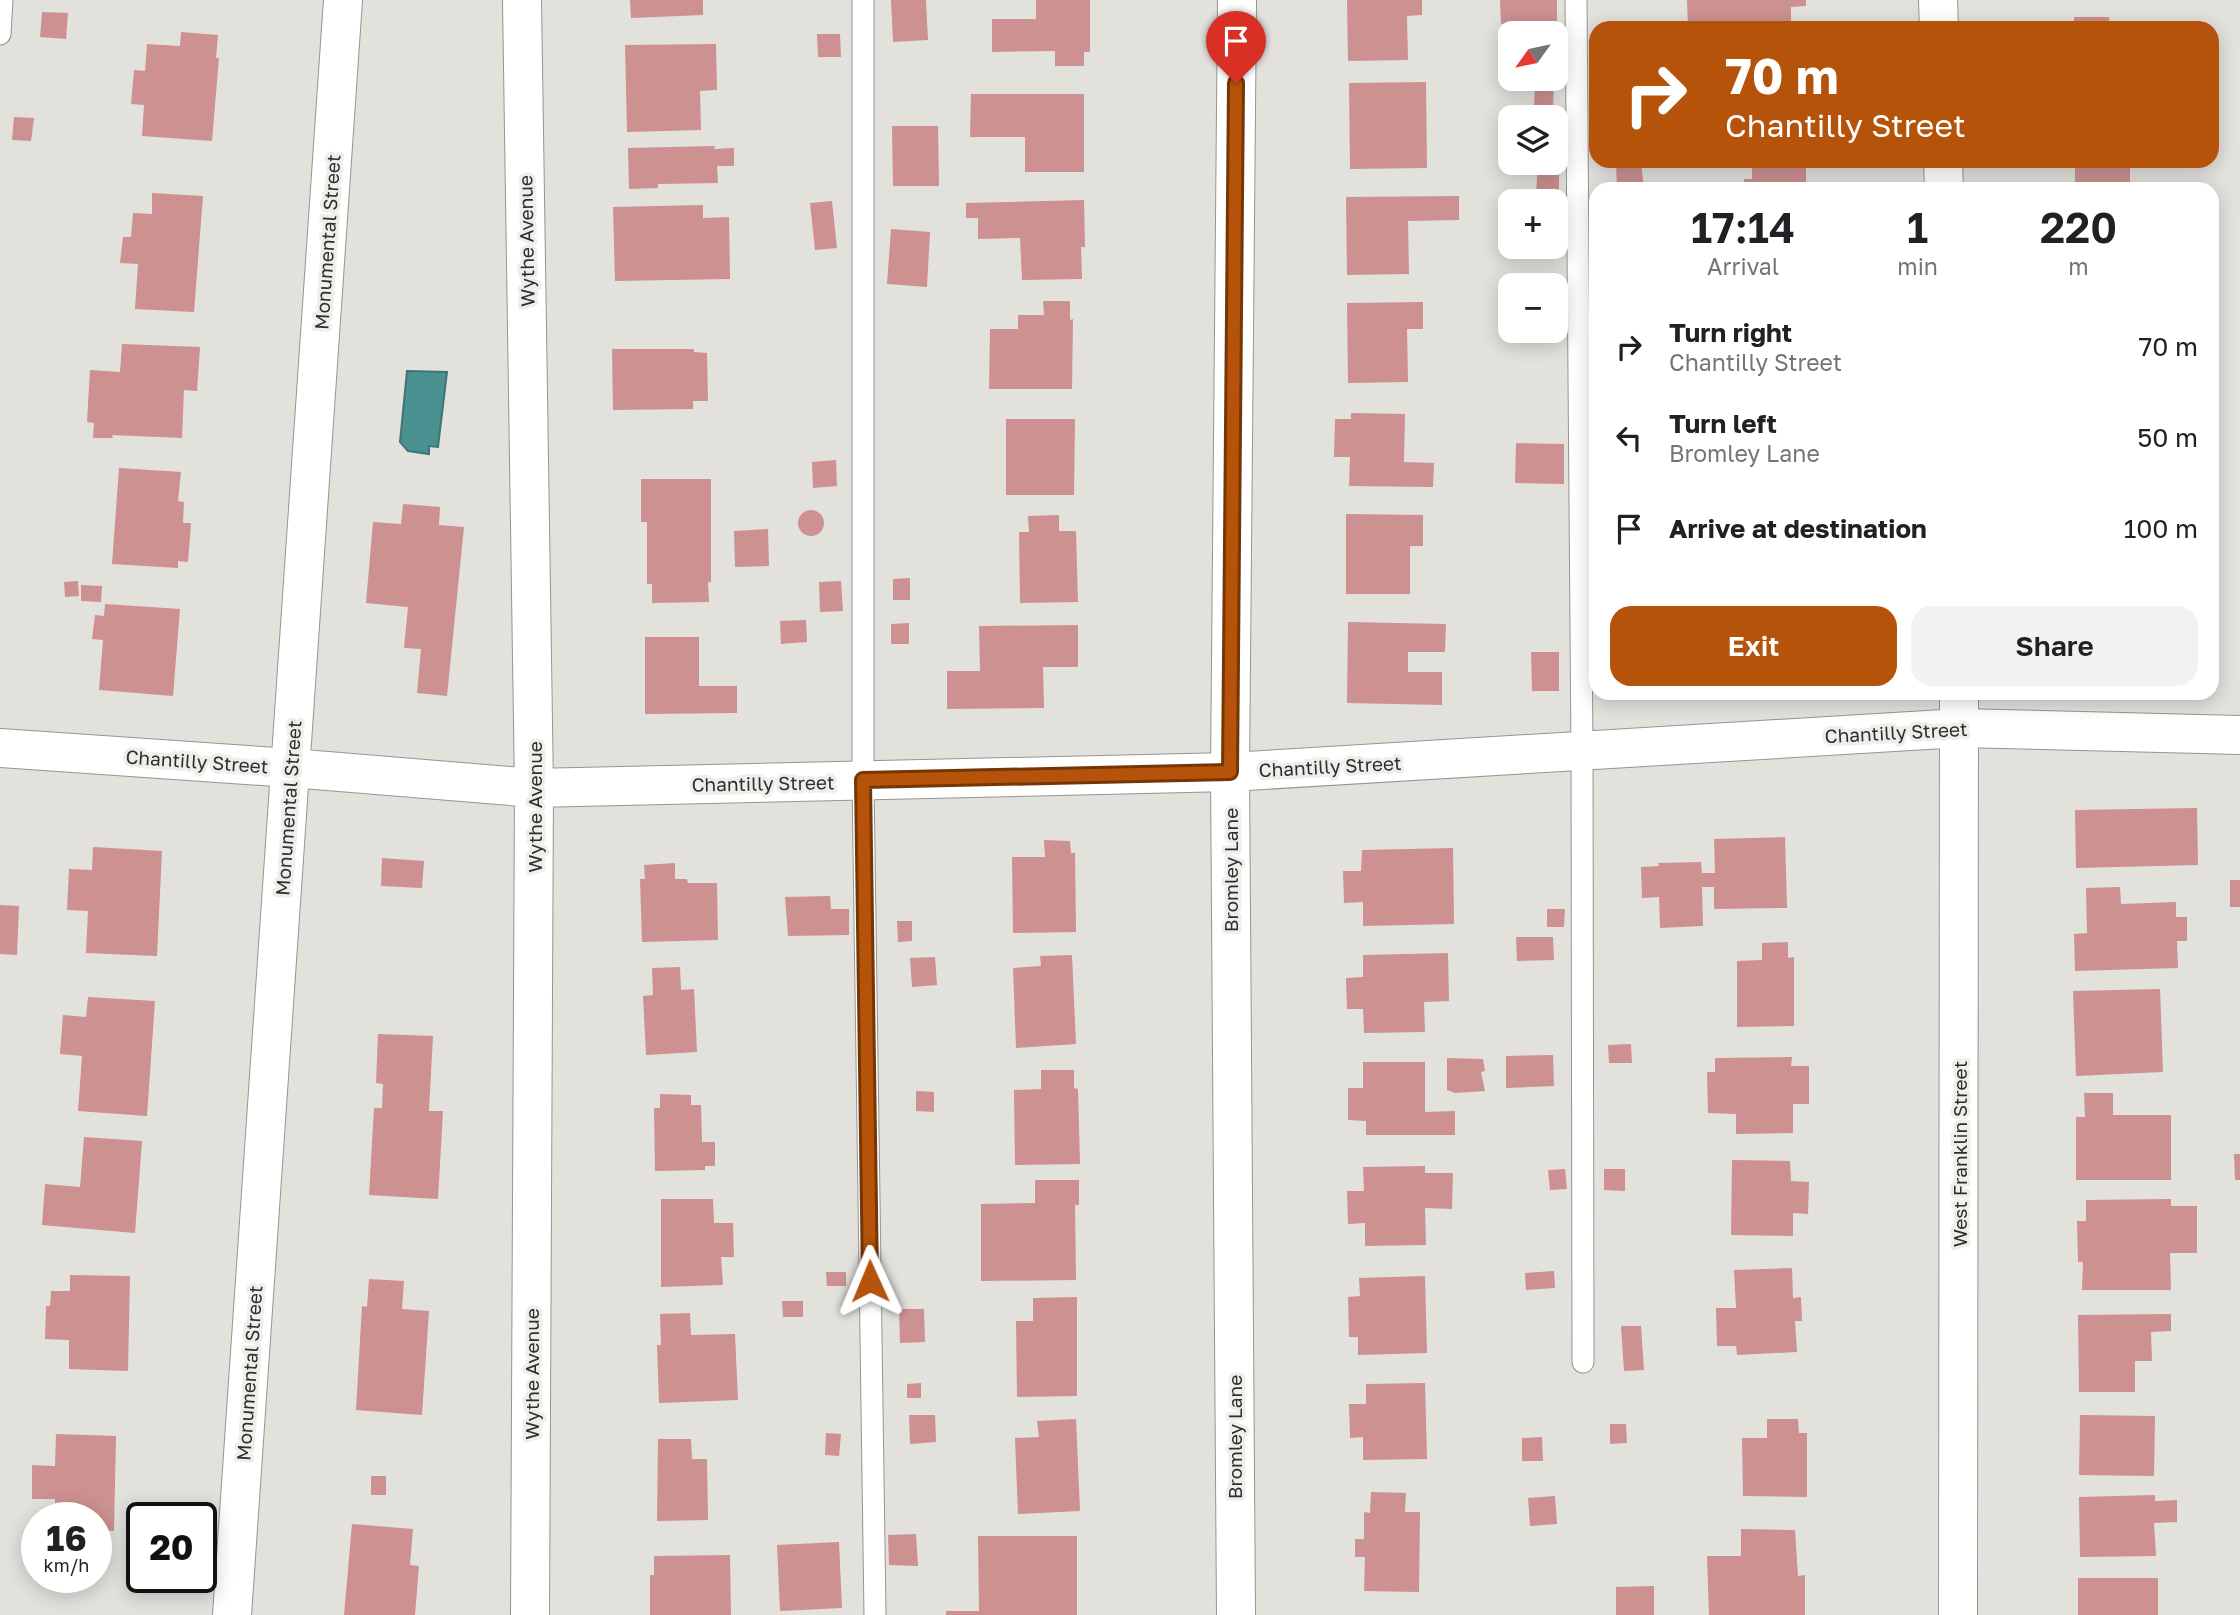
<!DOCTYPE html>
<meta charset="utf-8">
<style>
body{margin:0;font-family:"Golos Text",sans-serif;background:#f2f2f2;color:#202124;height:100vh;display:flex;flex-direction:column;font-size:26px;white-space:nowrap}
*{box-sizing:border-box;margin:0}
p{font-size:23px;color:#757577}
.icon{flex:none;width:38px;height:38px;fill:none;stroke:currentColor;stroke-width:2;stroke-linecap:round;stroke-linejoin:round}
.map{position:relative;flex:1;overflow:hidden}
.side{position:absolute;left:1589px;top:182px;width:630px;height:518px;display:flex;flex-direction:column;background:#fff;border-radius:21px;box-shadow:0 4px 18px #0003}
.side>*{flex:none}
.banner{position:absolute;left:1589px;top:21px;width:630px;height:147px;border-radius:21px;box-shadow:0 4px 18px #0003;background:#b45309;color:#fff;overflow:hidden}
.needle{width:46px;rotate:237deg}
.controls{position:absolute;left:1498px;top:21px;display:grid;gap:14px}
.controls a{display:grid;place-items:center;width:70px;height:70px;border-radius:14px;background:#fff;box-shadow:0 4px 18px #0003;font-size:35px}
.speed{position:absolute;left:21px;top:1502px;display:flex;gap:14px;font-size:35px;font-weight:700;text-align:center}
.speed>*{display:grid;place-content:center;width:91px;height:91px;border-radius:50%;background:#fff;box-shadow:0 4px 18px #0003;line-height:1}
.speed small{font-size:18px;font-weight:400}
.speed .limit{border:4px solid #111;border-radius:10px;background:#fff;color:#111}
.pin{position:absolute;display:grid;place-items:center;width:60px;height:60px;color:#fff;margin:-72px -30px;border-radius:50% 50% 50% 0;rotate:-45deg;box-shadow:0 0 7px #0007}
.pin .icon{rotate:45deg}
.me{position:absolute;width:77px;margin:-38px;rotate:359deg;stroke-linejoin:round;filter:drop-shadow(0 0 5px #0008)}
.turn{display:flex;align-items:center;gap:24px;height:147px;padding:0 21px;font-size:32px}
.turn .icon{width:91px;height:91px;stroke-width:2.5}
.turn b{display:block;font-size:49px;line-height:60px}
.eta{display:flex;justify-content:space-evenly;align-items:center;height:119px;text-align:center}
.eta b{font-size:42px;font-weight:600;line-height:49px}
.button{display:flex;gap:14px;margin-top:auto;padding:14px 21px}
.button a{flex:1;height:80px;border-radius:21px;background:#b45309;color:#fff;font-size:28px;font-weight:600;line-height:80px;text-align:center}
.button a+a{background:#f2f2f2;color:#202124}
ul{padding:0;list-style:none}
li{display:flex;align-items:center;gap:21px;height:91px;padding:0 21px}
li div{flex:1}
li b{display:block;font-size:26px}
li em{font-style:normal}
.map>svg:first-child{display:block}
</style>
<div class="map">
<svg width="2240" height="1615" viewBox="0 0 2240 1615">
<rect width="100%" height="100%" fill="#e3e1dc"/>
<path fill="#4a9191" stroke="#427473" stroke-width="2" d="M 407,371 L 447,372 L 438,447 L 429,446 L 429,454 L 408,451 L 400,442 Z"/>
<path fill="#cc9190" d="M 630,0 L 703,0 L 703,15 L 631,18 Z
M 891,0 L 926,0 L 928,40 L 893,42 Z
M 1036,0 L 1090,0 L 1090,52 L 1084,52 L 1084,66 L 1055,66 L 1055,51 L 992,52 L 992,19 L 1036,19 Z
M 1347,0 L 1422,0 L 1422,15 L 1407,16 L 1408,60 L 1348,61 Z
M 1500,0 L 1557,0 L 1557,23 L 1501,24 Z
M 1687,0 L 1806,0 L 1806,6 L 1791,7 L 1791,28 L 1688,28 Z
M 42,12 L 68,13 L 66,39 L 40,37 Z
M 2074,17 L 2109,17 L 2110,28 L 2074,28 Z
M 181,32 L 218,35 L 216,58 L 219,58 L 212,141 L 142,136 L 144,105 L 131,104 L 134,70 L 145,71 L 147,44 L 180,46 Z
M 817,34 L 840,34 L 841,57 L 818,57 Z
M 716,44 L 717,90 L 700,91 L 701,130 L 627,132 L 625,45 Z
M 1535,79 L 1554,79 L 1553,108 L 1534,108 Z
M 1426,82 L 1427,168 L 1350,169 L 1349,83 Z
M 971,94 L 1084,94 L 1084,172 L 1025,172 L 1025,137 L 970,137 Z
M 14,117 L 34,118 L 31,141 L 12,140 Z
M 892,126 L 938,126 L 939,186 L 893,186 Z
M 715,146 L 714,149 L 734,148 L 734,166 L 717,166 L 718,183 L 658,184 L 658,188 L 629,189 L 628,148 Z
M 1752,161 L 1806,161 L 1806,189 L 1744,189 L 1744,179 L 1752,179 Z
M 2075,161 L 2130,161 L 2130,189 L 2075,189 Z
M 1641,163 L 1644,189 L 1617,189 L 1616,164 Z
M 1537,175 L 1559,175 L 1559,197 L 1536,197 Z
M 152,193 L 203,196 L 194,312 L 135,309 L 138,264 L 120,263 L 123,237 L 131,237 L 133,213 L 152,214 Z
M 1459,196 L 1459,220 L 1408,221 L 1409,274 L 1347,275 L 1346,197 Z
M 1084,200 L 1085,247 L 1081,247 L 1082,279 L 1022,280 L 1020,238 L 978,239 L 978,218 L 966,218 L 966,203 Z
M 832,201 L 837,248 L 815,250 L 810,203 Z
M 703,205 L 703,218 L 729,217 L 730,279 L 615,281 L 613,207 Z
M 891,229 L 930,232 L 927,287 L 887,284 Z
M 1043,301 L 1070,301 L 1070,320 L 1073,319 L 1072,389 L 989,389 L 990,329 L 1018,329 L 1018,315 L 1044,315 Z
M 1423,302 L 1423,329 L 1407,329 L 1408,382 L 1348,383 L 1347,303 Z
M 122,344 L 200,347 L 197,391 L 184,390 L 182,438 L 112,435 L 113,438 L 93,438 L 94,423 L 87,422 L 90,370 L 120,372 Z
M 612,349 L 694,349 L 694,352 L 707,353 L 708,401 L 693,401 L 693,409 L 613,410 Z
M 1351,413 L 1405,414 L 1404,462 L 1434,463 L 1433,487 L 1349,486 L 1350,457 L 1334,457 L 1335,419 L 1351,419 Z
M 1006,419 L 1075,419 L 1074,495 L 1006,495 Z
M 1516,443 L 1564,444 L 1564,484 L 1515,483 Z
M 836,460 L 837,486 L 813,488 L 812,462 Z
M 119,468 L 181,472 L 178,501 L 184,502 L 183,523 L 191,523 L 188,562 L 178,561 L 178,568 L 112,564 Z
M 641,479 L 711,479 L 711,582 L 708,582 L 709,602 L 652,603 L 652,584 L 647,584 L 647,522 L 641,522 Z
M 403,504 L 440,507 L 439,525 L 464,527 L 447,696 L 417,693 L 421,649 L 404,648 L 408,607 L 366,603 L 373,522 L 401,524 Z
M798 523a13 13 0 1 1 26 0a13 13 0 1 1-26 0Z
M 1346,514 L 1423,515 L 1423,546 L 1410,546 L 1410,594 L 1346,594 Z
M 1059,515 L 1059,531 L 1076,531 L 1078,602 L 1020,603 L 1019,532 L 1029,532 L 1028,516 Z
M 768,529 L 769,566 L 735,567 L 734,531 Z
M 910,578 L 910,600 L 893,600 L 893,579 Z
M 78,581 L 79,596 L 65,597 L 64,582 Z
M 841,581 L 843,611 L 820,612 L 819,582 Z
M 81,585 L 102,586 L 101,602 L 81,601 Z
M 105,604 L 180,609 L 173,696 L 99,690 L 103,640 L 92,639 L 95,615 L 104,616 Z
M 806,620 L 807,642 L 781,644 L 780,621 Z
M 1348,622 L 1446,624 L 1445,652 L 1408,652 L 1408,672 L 1442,672 L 1442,705 L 1347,703 Z
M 909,623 L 909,644 L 891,644 L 891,624 Z
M 1078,625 L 1078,667 L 1043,667 L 1044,708 L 947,709 L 947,671 L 980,671 L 979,626 Z
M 645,637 L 699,637 L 699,686 L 737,686 L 737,713 L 645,714 Z
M 1531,652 L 1559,652 L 1559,691 L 1532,691 Z
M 1726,693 L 1830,693 L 1830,696 L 1726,697 Z
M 2197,808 L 2198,865 L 2076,868 L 2075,810 Z
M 1785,837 L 1787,908 L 1714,909 L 1714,887 L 1702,887 L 1703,926 L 1660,928 L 1659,897 L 1642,898 L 1641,867 L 1659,866 L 1658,863 L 1701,862 L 1702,873 L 1715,873 L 1714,839 Z
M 1044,840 L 1070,841 L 1071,853 L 1075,853 L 1076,932 L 1013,933 L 1012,857 L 1045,857 Z
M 93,847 L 162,851 L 157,956 L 86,953 L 88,911 L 67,910 L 69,869 L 92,870 Z
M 1453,848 L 1454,924 L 1363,926 L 1363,902 L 1344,903 L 1343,871 L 1361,871 L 1362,850 Z
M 382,858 L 424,861 L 422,888 L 381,886 Z
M 675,863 L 675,879 L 687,879 L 688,883 L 717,883 L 718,940 L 642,942 L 640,879 L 645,879 L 644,865 Z
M 2230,880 L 2240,880 L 2240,907 L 2230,907 Z
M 2120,887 L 2121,904 L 2176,902 L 2176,917 L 2187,917 L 2187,941 L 2177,941 L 2178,968 L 2075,971 L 2074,934 L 2087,933 L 2086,888 Z
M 830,896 L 831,909 L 849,909 L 849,935 L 788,936 L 785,897 Z
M 0,905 L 19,906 L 17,955 L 0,954 Z
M 1547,909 L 1565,909 L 1564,927 L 1547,927 Z
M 897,921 L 912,921 L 912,941 L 898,942 Z
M 1516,937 L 1553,937 L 1554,960 L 1517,961 Z
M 1788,942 L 1788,958 L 1794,957 L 1794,1026 L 1737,1027 L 1737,961 L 1762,960 L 1762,943 Z
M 1448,953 L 1449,1001 L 1424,1002 L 1425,1032 L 1364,1033 L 1363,1009 L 1347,1009 L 1346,978 L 1363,977 L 1363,955 Z
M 1072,955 L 1076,1044 L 1016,1048 L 1013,968 L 1041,966 L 1040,956 Z
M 935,957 L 937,985 L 912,987 L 910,958 Z
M 680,967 L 681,990 L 694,989 L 697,1052 L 646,1055 L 643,996 L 653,995 L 652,968 Z
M 2160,989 L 2163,1072 L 2076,1076 L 2073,991 Z
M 88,997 L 155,1001 L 147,1116 L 78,1111 L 82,1056 L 60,1054 L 63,1015 L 86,1017 Z
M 378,1034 L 433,1036 L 429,1111 L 443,1111 L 438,1199 L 369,1195 L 374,1108 L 382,1108 L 383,1084 L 376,1083 Z
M 1631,1044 L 1632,1063 L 1609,1063 L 1608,1045 Z
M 1553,1055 L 1554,1086 L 1506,1088 L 1506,1056 Z
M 1792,1057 L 1791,1066 L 1809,1066 L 1809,1104 L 1793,1104 L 1793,1133 L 1736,1134 L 1736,1114 L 1708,1113 L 1707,1072 L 1715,1072 L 1715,1058 Z
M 1447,1058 L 1483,1059 L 1485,1071 L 1481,1072 L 1485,1091 L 1455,1093 L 1447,1090 Z
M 1363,1062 L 1425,1062 L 1425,1112 L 1455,1111 L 1455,1135 L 1366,1135 L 1366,1121 L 1348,1120 L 1348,1088 L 1363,1088 Z
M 1041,1070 L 1074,1070 L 1074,1088 L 1078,1089 L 1080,1164 L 1015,1165 L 1014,1090 L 1041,1089 Z
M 916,1091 L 934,1092 L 934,1112 L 916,1111 Z
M 2084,1093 L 2113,1093 L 2113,1115 L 2171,1115 L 2171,1180 L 2076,1180 L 2076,1117 L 2085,1117 Z
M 660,1094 L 691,1095 L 691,1105 L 701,1105 L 702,1142 L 715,1142 L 715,1166 L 705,1166 L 705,1170 L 655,1171 L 654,1108 L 660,1108 Z
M 84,1137 L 142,1141 L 135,1233 L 42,1225 L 45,1184 L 80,1187 Z
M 2234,1154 L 2240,1154 L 2240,1180 L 2235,1180 Z
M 1732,1160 L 1790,1161 L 1791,1181 L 1809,1182 L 1808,1214 L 1793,1213 L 1793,1236 L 1731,1235 Z
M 1425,1166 L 1425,1173 L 1453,1173 L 1452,1209 L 1425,1208 L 1426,1245 L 1365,1246 L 1365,1223 L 1348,1224 L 1347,1191 L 1364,1191 L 1363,1167 Z
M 1565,1169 L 1567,1189 L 1550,1190 L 1548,1170 Z
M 1604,1169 L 1625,1169 L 1625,1191 L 1604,1190 Z
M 1035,1180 L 1079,1180 L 1079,1205 L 1075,1205 L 1076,1280 L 981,1281 L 981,1204 L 1035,1203 Z
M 661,1199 L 713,1199 L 714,1223 L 733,1223 L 734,1257 L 721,1257 L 723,1285 L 661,1287 Z
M 2171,1199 L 2171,1206 L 2197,1206 L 2197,1253 L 2170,1253 L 2171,1290 L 2082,1290 L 2083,1262 L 2078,1262 L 2077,1221 L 2086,1221 L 2086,1200 Z
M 1792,1268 L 1793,1298 L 1801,1297 L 1802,1321 L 1795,1321 L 1797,1352 L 1737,1355 L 1736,1346 L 1717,1346 L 1716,1308 L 1736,1308 L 1734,1270 Z
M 1554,1271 L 1555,1288 L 1526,1290 L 1525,1273 Z
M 826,1272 L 846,1272 L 846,1286 L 827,1286 Z
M 70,1275 L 130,1276 L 128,1371 L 69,1369 L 69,1340 L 45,1339 L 46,1306 L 50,1306 L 51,1291 L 70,1291 Z
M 1425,1276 L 1427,1353 L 1358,1355 L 1358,1337 L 1349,1337 L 1348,1297 L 1360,1296 L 1359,1278 Z
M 369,1279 L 404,1281 L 402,1309 L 429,1311 L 422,1415 L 356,1410 L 362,1306 L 367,1307 Z
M 1077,1297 L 1077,1396 L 1017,1397 L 1016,1321 L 1033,1321 L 1033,1298 Z
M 782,1301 L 803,1301 L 803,1317 L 783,1317 Z
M 899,1309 L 924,1309 L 925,1342 L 900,1343 Z
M 690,1313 L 691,1335 L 735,1334 L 738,1400 L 659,1403 L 657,1345 L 661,1345 L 660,1314 Z
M 2171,1314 L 2171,1331 L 2151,1332 L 2152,1361 L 2135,1361 L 2135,1392 L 2079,1392 L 2078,1315 Z
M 1621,1326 L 1641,1326 L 1644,1370 L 1624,1371 Z
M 921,1383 L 921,1398 L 907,1398 L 907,1384 Z
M 1425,1383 L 1427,1459 L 1363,1460 L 1363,1437 L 1350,1438 L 1349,1404 L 1366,1404 L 1366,1384 Z
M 909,1415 L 935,1415 L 936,1442 L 910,1444 Z
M 2080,1415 L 2155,1416 L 2154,1476 L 2079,1475 Z
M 1076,1419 L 1080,1511 L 1018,1514 L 1015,1438 L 1039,1437 L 1037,1421 Z
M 1767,1419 L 1798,1419 L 1799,1433 L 1807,1433 L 1807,1497 L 1743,1496 L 1742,1438 L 1767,1438 Z
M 1610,1424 L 1626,1424 L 1627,1443 L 1610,1444 Z
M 826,1433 L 841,1434 L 839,1456 L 825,1455 Z
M 56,1434 L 116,1436 L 114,1531 L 96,1530 L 96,1517 L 55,1517 L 55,1499 L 32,1499 L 32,1465 L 55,1466 Z
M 1542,1437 L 1543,1461 L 1522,1461 L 1522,1438 Z
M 658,1439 L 691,1439 L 692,1459 L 707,1459 L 708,1520 L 657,1521 Z
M 371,1476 L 386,1476 L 386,1495 L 371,1495 Z
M 1371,1492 L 1406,1493 L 1405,1512 L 1420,1512 L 1419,1592 L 1364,1591 L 1365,1557 L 1355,1557 L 1355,1539 L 1364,1539 L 1364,1512 L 1370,1513 Z
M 2155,1495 L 2155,1501 L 2177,1500 L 2177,1522 L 2154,1523 L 2156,1556 L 2080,1557 L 2079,1497 Z
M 1555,1496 L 1557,1524 L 1530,1526 L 1528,1498 Z
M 352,1524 L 413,1529 L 410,1565 L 419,1566 L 415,1615 L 344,1615 Z
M 1741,1529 L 1795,1530 L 1798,1576 L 1805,1575 L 1805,1615 L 1709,1615 L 1707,1556 L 1741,1556 Z
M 916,1534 L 918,1566 L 889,1565 L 888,1535 Z
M 978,1536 L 1077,1536 L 1077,1615 L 946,1615 L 946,1611 L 979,1611 Z
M 839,1542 L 842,1608 L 780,1611 L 777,1545 Z
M 730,1555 L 731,1615 L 650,1615 L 650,1575 L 654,1575 L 654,1556 Z
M 2078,1578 L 2158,1578 L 2158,1615 L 2078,1615 Z
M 1654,1586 L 1654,1615 L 1616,1615 L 1616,1587 Z"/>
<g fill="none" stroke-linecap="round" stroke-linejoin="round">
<g stroke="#979591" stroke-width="23">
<path id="service" d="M 863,0 L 863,781 L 875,1615
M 1576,0 L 1582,751 L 1583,1362
M 0,34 L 2,0"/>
</g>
<g stroke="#979591" stroke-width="40">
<path id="minor" d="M 522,0 L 534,788 L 530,1615
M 1938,0 L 1939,28
M 1943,161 L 1944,189
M 0,748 L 291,768 L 534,788 L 1230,772 L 1960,728 L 2240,735
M 232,1615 L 343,0
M 1236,1615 L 1230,772 L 1237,0
M 1958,1615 L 1959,693"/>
</g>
<use href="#service" stroke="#fff" stroke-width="21"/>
<use href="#minor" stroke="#fff" stroke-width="38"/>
</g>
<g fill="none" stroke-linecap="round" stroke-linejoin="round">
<g stroke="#753606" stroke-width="18">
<path id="route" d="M 870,1281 L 863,780 L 1230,772 L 1236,83"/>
</g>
<use href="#route" stroke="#b45309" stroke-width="12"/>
</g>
<g text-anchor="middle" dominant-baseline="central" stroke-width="7" stroke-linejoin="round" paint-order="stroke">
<g font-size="19" fill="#302f2e" stroke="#f0eeea">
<text transform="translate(526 241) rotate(-91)">Wythe Avenue</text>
<text transform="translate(327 242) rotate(-86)">Monumental Street</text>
<text transform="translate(1896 732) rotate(-3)">Chantilly Street</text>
<text transform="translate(197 761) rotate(4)">Chantilly Street</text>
<text transform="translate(1330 766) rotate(-3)">Chantilly Street</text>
<text transform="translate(763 783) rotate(-1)">Chantilly Street</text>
<text transform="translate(534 807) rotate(-90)">Wythe Avenue</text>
<text transform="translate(288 808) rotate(-86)">Monumental Street</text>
<text transform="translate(1230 870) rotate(-90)">Bromley Lane</text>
<text transform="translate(1959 1154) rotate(-90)">West Franklin Street</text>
<text transform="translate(249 1373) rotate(-86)">Monumental Street</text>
<text transform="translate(531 1374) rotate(-90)">Wythe Avenue</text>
<text transform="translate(1234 1437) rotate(-90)">Bromley Lane</text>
</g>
</g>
</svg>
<div class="controls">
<a><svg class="needle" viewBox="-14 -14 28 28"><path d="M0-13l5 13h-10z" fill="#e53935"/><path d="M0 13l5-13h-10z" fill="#757577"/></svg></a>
<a><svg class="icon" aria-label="layers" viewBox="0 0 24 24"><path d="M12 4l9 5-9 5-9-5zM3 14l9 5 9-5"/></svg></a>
<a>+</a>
<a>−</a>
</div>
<div class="speed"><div>16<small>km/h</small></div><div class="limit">20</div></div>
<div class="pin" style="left:1236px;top:83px;background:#d93025"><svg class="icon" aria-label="arrive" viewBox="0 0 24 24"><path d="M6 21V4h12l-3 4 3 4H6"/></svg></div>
<svg class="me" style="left:870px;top:1281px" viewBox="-20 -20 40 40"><path d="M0-17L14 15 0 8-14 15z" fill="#b45309" stroke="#fff" stroke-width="4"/></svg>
<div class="banner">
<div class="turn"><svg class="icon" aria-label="right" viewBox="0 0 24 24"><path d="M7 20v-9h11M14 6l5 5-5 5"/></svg><div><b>70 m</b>Chantilly Street</div></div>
</div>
<section class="side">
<div class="eta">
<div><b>17:14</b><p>Arrival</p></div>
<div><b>1</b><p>min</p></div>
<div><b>220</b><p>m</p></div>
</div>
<ul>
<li><svg class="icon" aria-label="right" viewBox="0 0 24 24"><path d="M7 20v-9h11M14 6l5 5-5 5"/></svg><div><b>Turn right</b><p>Chantilly Street</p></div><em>70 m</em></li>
<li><svg class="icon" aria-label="left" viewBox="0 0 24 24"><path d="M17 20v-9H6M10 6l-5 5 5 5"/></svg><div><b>Turn left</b><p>Bromley Lane</p></div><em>50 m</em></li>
<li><svg class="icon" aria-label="arrive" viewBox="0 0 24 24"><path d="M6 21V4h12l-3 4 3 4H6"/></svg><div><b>Arrive at destination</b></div><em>100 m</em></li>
</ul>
<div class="button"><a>Exit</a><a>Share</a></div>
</section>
</div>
